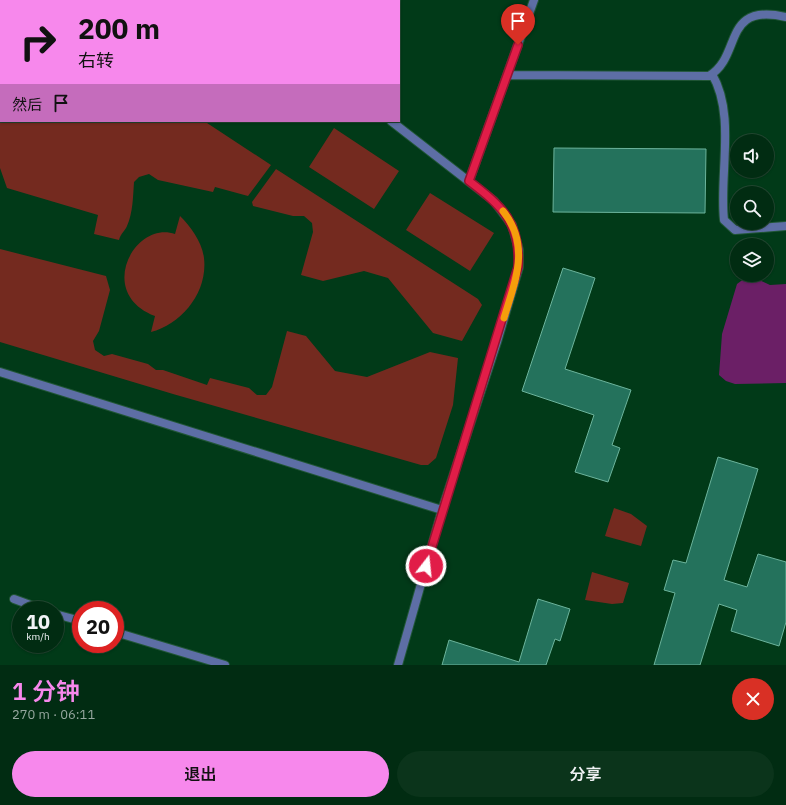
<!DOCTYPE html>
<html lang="zh">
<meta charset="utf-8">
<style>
body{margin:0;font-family:"IBM Plex Sans","Noto Sans SC",sans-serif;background:#0b341b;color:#f1f3f6;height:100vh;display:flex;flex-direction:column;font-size:15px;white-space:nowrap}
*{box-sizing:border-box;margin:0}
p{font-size:13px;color:#96a79f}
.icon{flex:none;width:22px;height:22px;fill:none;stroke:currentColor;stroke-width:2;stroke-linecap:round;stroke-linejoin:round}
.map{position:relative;height:665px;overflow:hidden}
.details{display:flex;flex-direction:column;background:#012c12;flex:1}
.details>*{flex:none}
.banner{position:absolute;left:0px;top:0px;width:400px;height:122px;box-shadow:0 1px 3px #0004,0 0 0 1px #234832;background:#f788ec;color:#111;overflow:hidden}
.fabs{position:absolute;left:730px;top:134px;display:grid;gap:8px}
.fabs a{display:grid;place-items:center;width:44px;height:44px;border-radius:50%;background:#012c12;box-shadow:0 1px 3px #0004,0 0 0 1px #234832;font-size:20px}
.speed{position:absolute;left:12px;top:601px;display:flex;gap:8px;font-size:20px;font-weight:700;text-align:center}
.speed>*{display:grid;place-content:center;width:52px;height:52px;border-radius:50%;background:#012c12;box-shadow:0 1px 3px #0004,0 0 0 1px #234832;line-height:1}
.speed small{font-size:10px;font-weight:400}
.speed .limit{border:6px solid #d22;background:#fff;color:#111}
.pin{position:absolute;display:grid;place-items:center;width:34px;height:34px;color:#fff;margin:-41px -17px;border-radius:50% 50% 50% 0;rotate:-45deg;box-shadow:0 0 4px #0007}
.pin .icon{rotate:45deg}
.me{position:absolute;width:44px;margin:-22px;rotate:16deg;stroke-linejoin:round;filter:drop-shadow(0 0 3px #0008)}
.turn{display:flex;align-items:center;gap:14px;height:84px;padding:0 12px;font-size:18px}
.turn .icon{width:52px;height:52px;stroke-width:2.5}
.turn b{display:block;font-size:28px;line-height:34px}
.then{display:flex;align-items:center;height:38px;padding:0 12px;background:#0003;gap:8px;font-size:15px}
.round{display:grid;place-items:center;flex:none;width:42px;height:42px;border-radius:21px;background:#0b341b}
.summary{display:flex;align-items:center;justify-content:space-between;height:68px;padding:0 12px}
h1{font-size:24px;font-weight:600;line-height:30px;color:#f788ec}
.button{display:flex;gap:8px;margin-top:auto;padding:8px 12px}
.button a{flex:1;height:46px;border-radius:24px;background:#f788ec;color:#111;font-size:16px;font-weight:600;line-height:46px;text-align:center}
.button a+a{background:#0b341b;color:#f1f3f6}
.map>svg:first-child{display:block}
</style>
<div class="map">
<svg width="786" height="665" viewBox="0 0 786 665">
<rect width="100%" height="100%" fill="#013a18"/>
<path fill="#742a1f" d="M 0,25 L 1,121 L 204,121 L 271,165 L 248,196 L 215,187 L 213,192 L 158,180 L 149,174 L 139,177 L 134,182 C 133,196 133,213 127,226 C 125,231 121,233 119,240 L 94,234 L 98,215 L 7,188 L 0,168 Z
M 334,128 L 399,171 L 374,209 L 309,167 Z
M 276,169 L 478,299 L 482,305 L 462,341 L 433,333 L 388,278 L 364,271 L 323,281 L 301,275 L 313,232 L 312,223 L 304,216 L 293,216 L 253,206 L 252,202 Z
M 430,193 L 494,233 L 470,271 L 406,230 Z
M 180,216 C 191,227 202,242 204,258 C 208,292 182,324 151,332 L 155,316 C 95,293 135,220 175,234 Z
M 0,249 L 106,276 L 110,290 L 99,331 L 93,341 L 95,350 L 104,356 L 112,354 L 148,364 L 156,370 L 163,370 L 207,385 L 210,378 L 249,388 L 257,395 L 266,395 L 272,387 L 287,331 L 306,336 L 335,371 L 367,377 L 430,352 L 458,358 L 453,405 L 436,458 L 428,465 L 421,465 L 173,394 L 0,342 Z
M 614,508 L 631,514 L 647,526 L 641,546 L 605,536 Z
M 592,572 L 629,583 L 623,603 L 612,604 L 585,600 Z"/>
<path fill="#6b1f66" d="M 745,278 L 755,278 L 770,285 L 786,284 L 786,383 L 735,384 L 726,381 L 719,375 L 722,334 L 737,284 Z"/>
<path fill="#24725c" stroke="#6cb49c" d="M 16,0 L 89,0 L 89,1 Z
M 554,148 L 706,149 L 705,213 L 553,212 Z
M 563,268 L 595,278 L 565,369 L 631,390 L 612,445 L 620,448 L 608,482 L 575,472 L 594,415 L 522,391 Z
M 718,457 L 758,469 L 724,580 L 747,587 L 758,554 L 786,562 L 786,622 L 779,646 L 731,631 L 737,610 L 719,604 L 700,665 L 654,665 L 675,593 L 664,590 L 673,560 L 686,563 Z
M 538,599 L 570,609 L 560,641 L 555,639 L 546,665 L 442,665 L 449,640 L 519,662 Z"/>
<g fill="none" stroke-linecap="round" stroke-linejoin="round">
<g stroke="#215636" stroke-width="10">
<path id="lane" d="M 234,0 L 236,1
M 102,1 L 103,0
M 0,8 L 1,8
M 712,74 C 736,115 719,174 724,220 L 735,230 L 786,226
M 507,75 L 709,76 C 743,56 721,2 786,17
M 391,121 L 494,201 L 512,225 L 519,250 L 519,267 L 497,342 L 442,510 L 398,665
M 469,181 L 534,0
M 0,372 L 442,510"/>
</g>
<g stroke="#215636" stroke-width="10">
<path id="street" d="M 14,599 L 44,610
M 55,614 L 81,621
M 115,632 L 225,665"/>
</g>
<use href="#lane" stroke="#5d6ea5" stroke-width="8"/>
<use href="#street" stroke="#5d6ea5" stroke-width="8"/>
</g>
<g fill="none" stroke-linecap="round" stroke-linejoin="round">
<g stroke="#92132f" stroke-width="10">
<path id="route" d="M 426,566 L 518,267 C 521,223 502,206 469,181 L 518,45"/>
</g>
<use href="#route" stroke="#e11d48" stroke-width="7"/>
<path stroke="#f59e0b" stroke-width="7" d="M 503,211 C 531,246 515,281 504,318"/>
</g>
</svg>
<div class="fabs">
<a><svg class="icon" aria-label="sound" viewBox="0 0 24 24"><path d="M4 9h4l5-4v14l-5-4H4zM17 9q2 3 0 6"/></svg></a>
<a><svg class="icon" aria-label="search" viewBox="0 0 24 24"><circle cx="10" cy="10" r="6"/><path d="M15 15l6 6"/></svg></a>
<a><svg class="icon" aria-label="layers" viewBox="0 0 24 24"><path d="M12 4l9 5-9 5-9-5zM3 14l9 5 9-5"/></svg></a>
</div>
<div class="speed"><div>10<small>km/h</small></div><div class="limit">20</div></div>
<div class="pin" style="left:518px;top:45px;background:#d93025"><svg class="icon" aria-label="arrive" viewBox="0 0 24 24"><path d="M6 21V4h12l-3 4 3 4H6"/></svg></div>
<svg class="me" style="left:426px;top:566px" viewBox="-20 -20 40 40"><circle r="17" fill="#e11d48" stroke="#fff" stroke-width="3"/><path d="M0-11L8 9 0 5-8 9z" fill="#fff"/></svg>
<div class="banner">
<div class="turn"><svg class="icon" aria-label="right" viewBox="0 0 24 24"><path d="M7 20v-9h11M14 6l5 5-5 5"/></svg><div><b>200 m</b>右转</div></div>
<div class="then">然后<svg class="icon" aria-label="arrive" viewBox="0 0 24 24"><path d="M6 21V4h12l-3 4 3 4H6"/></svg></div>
</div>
</div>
<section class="details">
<div class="summary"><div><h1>1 分钟</h1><p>270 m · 06:11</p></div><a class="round" style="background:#d93025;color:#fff"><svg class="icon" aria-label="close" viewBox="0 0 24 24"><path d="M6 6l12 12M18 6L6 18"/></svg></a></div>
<div class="button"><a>退出</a><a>分享</a></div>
</section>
